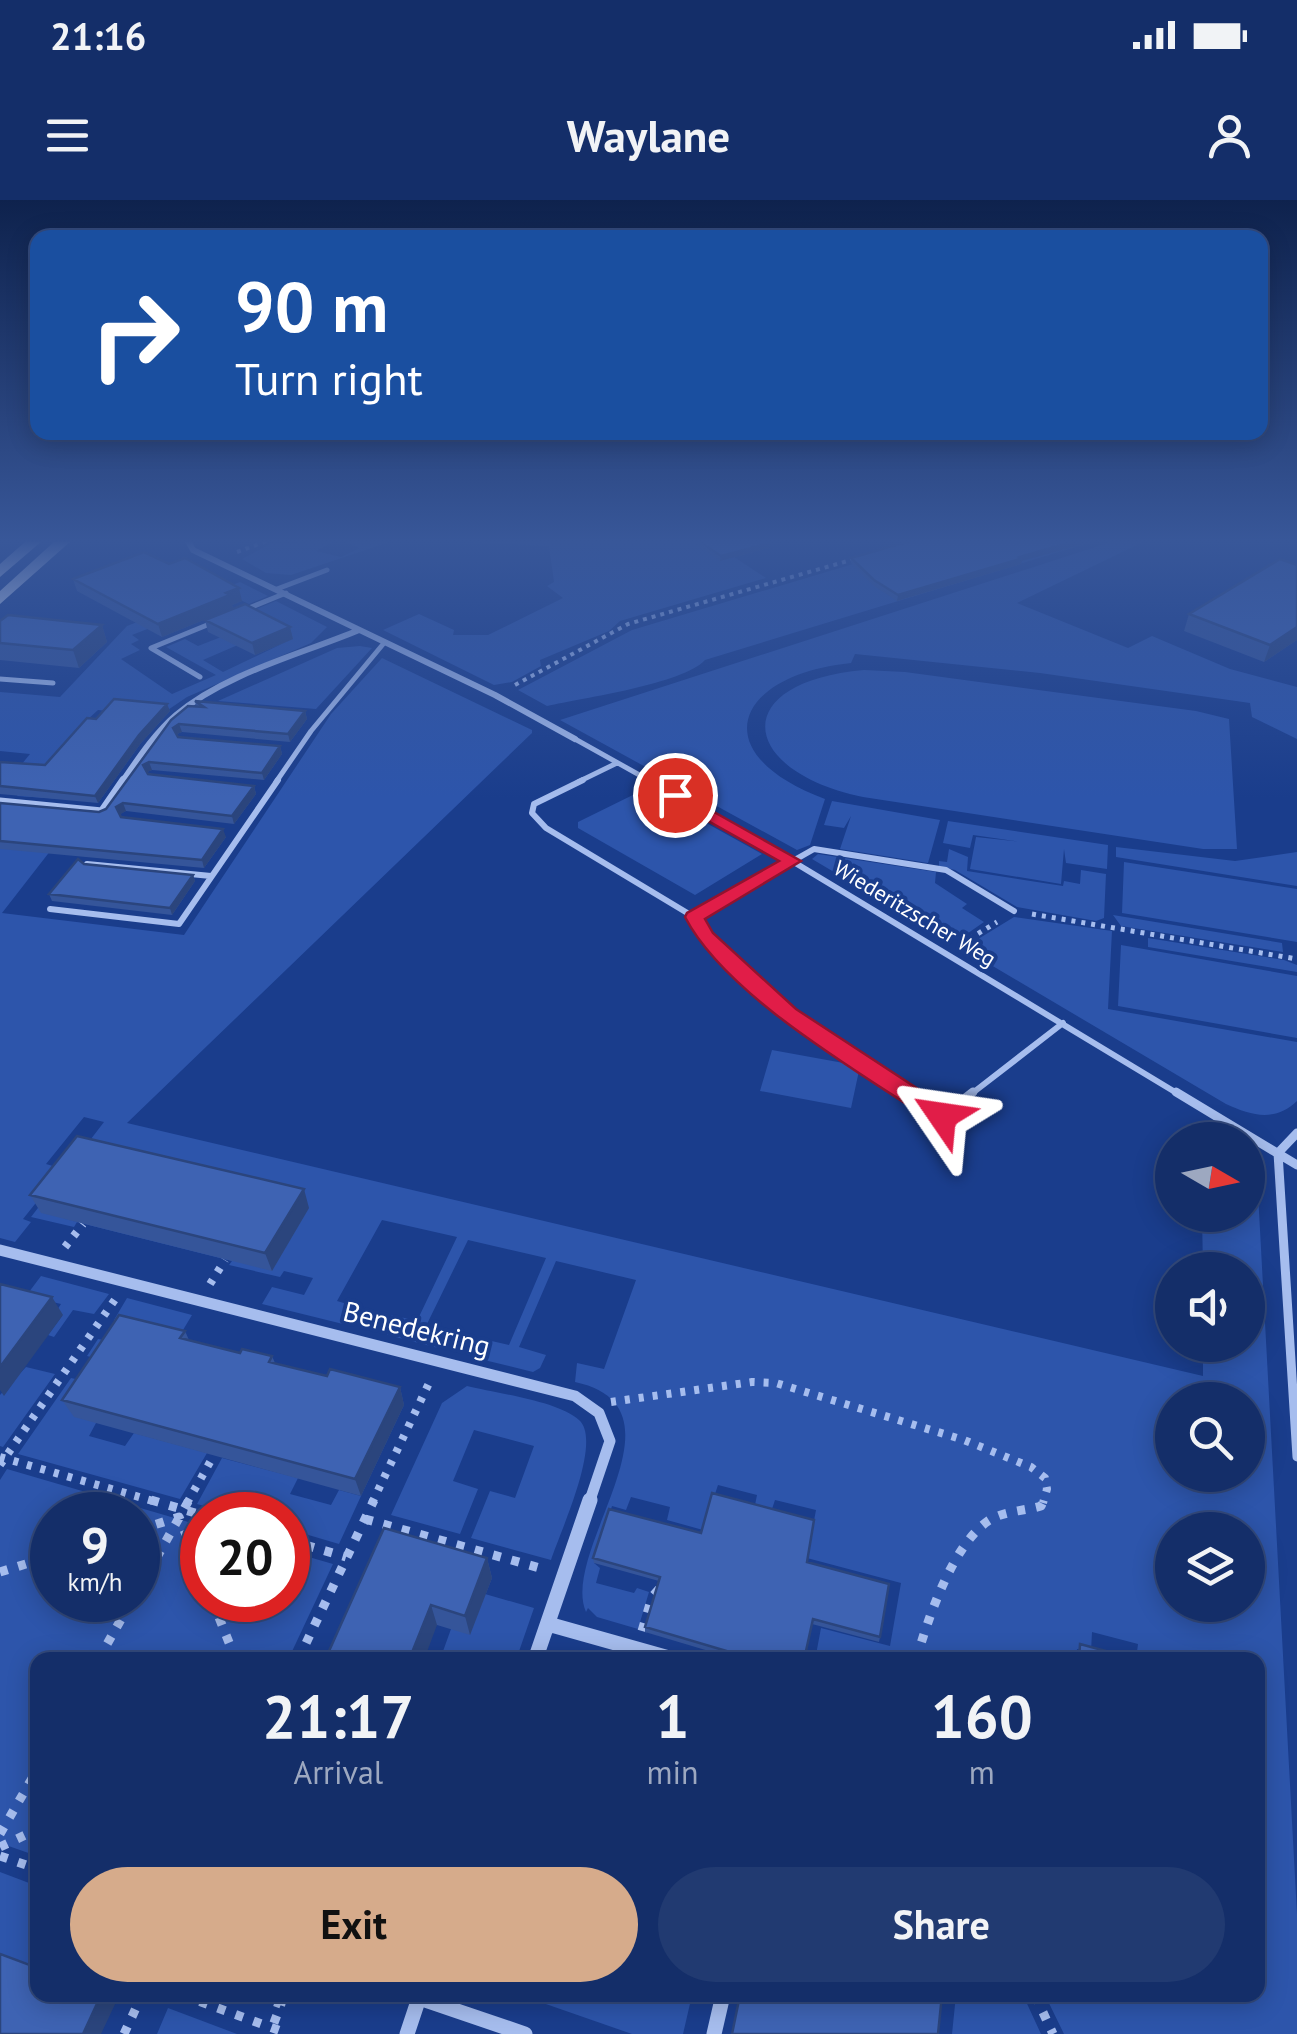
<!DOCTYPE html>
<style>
body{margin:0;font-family:"PT Sans",sans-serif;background:#213a71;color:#f1f3f6;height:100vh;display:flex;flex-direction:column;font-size:38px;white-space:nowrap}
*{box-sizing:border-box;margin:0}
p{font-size:32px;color:#9da8c0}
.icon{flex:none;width:55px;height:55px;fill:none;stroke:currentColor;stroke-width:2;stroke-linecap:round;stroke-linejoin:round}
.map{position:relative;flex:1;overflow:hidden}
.details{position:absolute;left:30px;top:1452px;width:1235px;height:350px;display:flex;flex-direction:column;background:#142e69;border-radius:20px;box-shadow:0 5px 25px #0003,0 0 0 2px #334a7d}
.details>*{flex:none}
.hud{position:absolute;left:30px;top:30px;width:1238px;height:210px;border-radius:20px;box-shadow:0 5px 25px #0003,0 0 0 2px #334a7d;background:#1a4fa0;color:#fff;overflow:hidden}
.needle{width:65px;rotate:99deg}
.buttons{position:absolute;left:1155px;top:922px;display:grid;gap:20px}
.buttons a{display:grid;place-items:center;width:110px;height:110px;border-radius:50%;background:#142e69;box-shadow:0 5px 25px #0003,0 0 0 2px #334a7d;font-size:50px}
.speed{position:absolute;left:30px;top:1292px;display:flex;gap:20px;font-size:50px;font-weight:700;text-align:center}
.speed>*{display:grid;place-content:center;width:130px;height:130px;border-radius:50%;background:#142e69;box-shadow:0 5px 25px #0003,0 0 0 2px #334a7d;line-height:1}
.speed small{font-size:25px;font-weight:400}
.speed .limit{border:15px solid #d22;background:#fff;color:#111}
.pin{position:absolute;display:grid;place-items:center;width:85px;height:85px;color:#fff;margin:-42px;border:5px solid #fff;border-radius:50%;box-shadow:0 2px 10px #0007}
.me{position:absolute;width:110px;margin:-55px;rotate:302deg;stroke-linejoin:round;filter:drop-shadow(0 0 8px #0008)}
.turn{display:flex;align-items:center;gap:35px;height:210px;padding:0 40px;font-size:45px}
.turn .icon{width:130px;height:130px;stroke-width:2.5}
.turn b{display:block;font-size:70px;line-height:85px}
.eta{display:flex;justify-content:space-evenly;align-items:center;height:170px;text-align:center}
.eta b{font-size:60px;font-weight:700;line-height:70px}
.action{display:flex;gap:20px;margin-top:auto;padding:20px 40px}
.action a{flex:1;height:115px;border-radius:60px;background:#d6ab8b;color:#111;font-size:40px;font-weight:700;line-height:115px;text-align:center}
.action a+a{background:#213a71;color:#f1f3f6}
.status{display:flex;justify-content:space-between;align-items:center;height:70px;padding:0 50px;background:#142e69;direction:ltr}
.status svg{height:28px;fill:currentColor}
header{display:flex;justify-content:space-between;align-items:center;height:130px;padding:0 40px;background:#142e69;font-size:45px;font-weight:700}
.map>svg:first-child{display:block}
</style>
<div class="status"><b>21:16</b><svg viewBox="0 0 49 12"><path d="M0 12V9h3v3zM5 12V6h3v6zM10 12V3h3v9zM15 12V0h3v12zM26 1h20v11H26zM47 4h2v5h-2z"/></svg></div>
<header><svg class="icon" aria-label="menu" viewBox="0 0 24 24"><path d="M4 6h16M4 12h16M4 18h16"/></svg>Waylane<svg class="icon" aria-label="person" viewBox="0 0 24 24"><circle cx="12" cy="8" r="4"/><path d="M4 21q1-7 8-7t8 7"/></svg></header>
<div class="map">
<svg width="1297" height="1834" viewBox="0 0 1297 1834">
<rect width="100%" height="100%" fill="#1a3d8c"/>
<path fill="#2d55ab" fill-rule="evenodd" d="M 335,341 L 316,351 L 341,357 L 360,348 L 344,341 L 392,341 L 291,375 L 266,373 L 242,359 L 270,344 Z
M 446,341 L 710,341 L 766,378 L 620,421 L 609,431 L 540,460 L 541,466 L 512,482 L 494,485 L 383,430 L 419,414 L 454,430 L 453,435 L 488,435 L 563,398 L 547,386 L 554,382 L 549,346 Z
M 930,341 L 1095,341 L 705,460 C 683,484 583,498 547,506 L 518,490 L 632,430 Z
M 1114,341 L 1145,341 L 1017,403 L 1128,448 L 1152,436 L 1230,469 L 1297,487 L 1297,539 L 1252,517 L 1250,503 L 1040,473 L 855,454 L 851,463 C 735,475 702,553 825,599 L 810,645 L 797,650 L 560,520 Z
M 240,382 L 268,396 L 249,404 L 232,396 L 132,435 L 139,440 L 131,444 L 140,450 L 121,459 L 172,494 L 216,475 L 166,447 L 185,439 L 198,446 L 239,430 L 254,438 L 203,460 L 223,472 L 292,439 L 230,420 L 276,401 L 327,427 L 311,443 L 187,497 L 159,516 L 98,510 L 75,531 L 140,538 L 62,599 L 17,596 L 41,567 L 21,565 L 30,554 L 0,551 L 0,492 L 60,497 L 127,426 Z
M 360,446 L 372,448 L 316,509 L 218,501 L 337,448 Z
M 382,458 L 532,530 L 532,533 L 127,923 L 1203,1176 L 1203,1145 L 1248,1145 L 1248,1070 L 1203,1070 L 1202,1015 L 1248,1015 L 1248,951 L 1256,956 L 1297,1714 L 1297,1834 L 1064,1834 L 1045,1795 L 1258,1795 L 1258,1460 L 1136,1460 L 1138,1444 L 1092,1432 L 1091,1452 L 1077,1449 L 1076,1460 L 815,1460 L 821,1428 L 890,1446 L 901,1383 L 807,1358 L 816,1310 L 775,1300 L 770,1315 L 754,1310 L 757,1295 L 718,1285 L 703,1330 L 667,1320 L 670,1307 L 631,1297 L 626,1310 L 612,1306 L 594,1363 L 600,1368 L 596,1383 L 634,1393 L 637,1388 L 649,1392 L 638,1429 L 597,1417 L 588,1408 L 586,1412 C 559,1350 695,1208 575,1182 L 577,1163 L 604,1169 L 636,1080 L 556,1061 L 519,1147 L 546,1155 L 540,1168 L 533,1172 L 480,1159 L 477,1152 L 483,1139 L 509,1145 L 546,1058 L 468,1040 L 427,1124 L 452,1131 L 446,1145 L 438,1148 L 388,1135 L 384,1129 L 392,1115 L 417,1121 L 457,1037 L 382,1020 L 337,1101 L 361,1108 L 354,1122 L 347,1125 L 262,1104 L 272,1087 L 304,1095 L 313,1078 L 284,1071 L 280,1077 L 229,1065 L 232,1061 L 41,1013 L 77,1022 L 74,1027 L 31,1017 L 104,922 L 84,917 L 46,964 L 63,969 L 23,1019 L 31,1022 L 15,1042 L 0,1038 L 0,649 L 58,641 L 2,713 L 184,735 L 331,514 ZM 1172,1200 L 1248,1200 L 1248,1275 L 1172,1275 ZM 1172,1330 L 1248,1330 L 1248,1405 L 1172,1405 Z
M 864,470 L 905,472 L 1196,511 L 1229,519 L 1237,649 L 1203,649 L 863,597 C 738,571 727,482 864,470 Z
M 645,589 L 762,654 L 695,695 L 578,628 L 578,622 Z
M 832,601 L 940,620 L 928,663 L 840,649 L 851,616 L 844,628 L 824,625 Z
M 948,621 L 1108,645 L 1107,669 L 1066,663 L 1064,649 L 1061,684 L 970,669 L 976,637 L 1022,642 L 973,635 L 970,648 L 943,643 Z
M 1116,647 L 1235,661 L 1297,652 L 1297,686 L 1116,657 Z
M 949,649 L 968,657 L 967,671 L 1063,686 L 1064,681 L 1080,684 L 1081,670 L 1106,674 L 1104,718 L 1096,721 L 1017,707 L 955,670 L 939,666 L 939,661 L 947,662 Z
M 818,654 L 936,672 L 935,683 L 967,704 L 962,708 L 984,722 L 961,738 L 947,739 L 812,659 Z
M 1124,662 L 1297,689 L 1297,742 L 1122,713 Z
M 1113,715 L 1282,743 L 1283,752 L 1121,726 Z
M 1014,717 L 1112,731 L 1108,809 L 1297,842 L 1297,901 C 1275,922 1252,916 1226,904 L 969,752 L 970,744 Z
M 1148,738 L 1284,760 L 1297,765 L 1297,772 L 1148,747 Z
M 1121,745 L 1297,776 L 1297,838 L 1118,806 Z
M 772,850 L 860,866 L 851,908 L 760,891 Z
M 41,1076 L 109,1094 L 94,1114 L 73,1110 L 54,1137 L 48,1135 L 62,1116 L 55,1113 L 61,1104 L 44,1100 L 20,1104 Z
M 127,1098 L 192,1115 L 174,1145 L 114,1120 Z
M 98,1139 L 103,1140 L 96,1223 L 89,1236 L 125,1246 L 134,1233 L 207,1253 L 180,1299 L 18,1254 L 71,1178 L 84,1181 L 98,1159 L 87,1156 Z
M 26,1167 L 55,1174 L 3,1247 L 0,1246 L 0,1195 Z
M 467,1186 C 495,1193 559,1201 579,1220 C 603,1241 560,1332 551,1360 L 471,1338 L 490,1291 L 515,1298 L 534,1246 L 474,1230 L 453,1281 L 478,1289 L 460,1334 L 391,1315 L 442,1203 Z
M 222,1258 L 298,1278 L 290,1294 L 331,1305 L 339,1290 L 361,1296 L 339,1344 L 288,1329 L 288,1315 L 236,1315 L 197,1304 Z
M 7,1269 L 202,1326 L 202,1400 L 288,1400 L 288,1351 L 333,1364 L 288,1460 L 38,1460 L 37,1656 L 0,1643 L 0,1280 ZM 52,1315 L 138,1315 L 138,1400 L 52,1400 Z
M 485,1394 L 534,1408 L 516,1460 L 463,1460 L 442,1454 L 451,1429 Z
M 0,1672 L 37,1686 L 37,1770 L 0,1756 Z
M 520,1795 L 692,1795 L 683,1834 L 632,1834 Z
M 956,1795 L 1023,1795 L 1041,1834 L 952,1834 Z
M 168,1808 L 237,1834 L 157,1834 Z"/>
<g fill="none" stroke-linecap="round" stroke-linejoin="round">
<path stroke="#a6bdee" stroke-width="4" stroke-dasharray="4 5" stroke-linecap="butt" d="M 237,352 L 267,341
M 515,485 L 628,424 L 858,358"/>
<path stroke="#a6bdee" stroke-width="5" stroke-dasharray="4 6" stroke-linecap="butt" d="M 1032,714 L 1297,759
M 961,744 L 997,722"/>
<path stroke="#a6bdee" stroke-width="8" stroke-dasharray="5 9" stroke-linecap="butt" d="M 65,1047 L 83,1024
M 210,1084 L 225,1060
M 611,1202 L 752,1182 L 776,1183 L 964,1240 L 1031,1267 L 1045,1278 L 1047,1289 L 1043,1303
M 0,1257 L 160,1303
M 0,1265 L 116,1098
M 187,1303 L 214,1255
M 372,1303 L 430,1181"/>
<path stroke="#a6bdee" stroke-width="9" stroke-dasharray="8 11" stroke-linecap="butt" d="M 151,1300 L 202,1315
M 365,1319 L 547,1370
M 138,1330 L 179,1317 L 202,1375
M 288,1340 L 346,1357
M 0,1372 L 52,1356
M 138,1391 L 189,1300
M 212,1400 L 236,1460
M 642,1431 L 652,1397 L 660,1388
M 98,1460 L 132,1400
M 298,1460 L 374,1300
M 916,1460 C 928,1419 952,1346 988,1321 C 1003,1311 1024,1311 1041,1306 L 1044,1300
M 0,1634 L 38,1568
M 0,1647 L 38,1629
M 0,1656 L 38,1669
M 182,1795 L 289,1834
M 257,1795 L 281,1804 L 272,1828
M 295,1795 L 300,1795
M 1035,1795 L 1053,1834
M 124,1834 L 142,1795"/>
<path stroke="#a6bdee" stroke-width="5" d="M 277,389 L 327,370
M 244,410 L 286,393
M 200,477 L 151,448 L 212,423
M 0,479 L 53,483
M 575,539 L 652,582
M 276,582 L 311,531 L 384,443
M 578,582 L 617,563"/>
<path stroke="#a6bdee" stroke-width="6" d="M 583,580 L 534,604 L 532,613 L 546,628 L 694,717 L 814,649 L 946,670 L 1014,711
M 647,580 L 792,661 L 1180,895
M 87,664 L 211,676
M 50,709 L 179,724 L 278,580
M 694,717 C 731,785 845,852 910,895
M 970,895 L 1063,823"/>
<path stroke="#a6bdee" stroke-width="9" d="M 907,892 L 942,916 L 973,892
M 1176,892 L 1297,965
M 1297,933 L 1278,953 L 1297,1257"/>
<path stroke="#a6bdee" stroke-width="6" d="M 188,341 L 193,350 L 495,495 L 575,539
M 122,582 C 138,559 154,534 176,515 C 226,473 299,455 359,430"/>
<path stroke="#a6bdee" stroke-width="9" d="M 0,602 L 102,612 L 124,580"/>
<path stroke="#a6bdee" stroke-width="11" d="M 0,1050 L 575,1196 L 599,1213 L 610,1241 L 589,1303"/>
<path stroke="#a6bdee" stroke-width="15" d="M 548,1424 L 676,1460
M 535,1460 L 590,1300
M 419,1798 L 525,1834
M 407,1834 L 420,1795
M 714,1834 L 723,1795"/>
<path fill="#ecf1ff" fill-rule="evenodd" d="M 26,341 L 42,341 L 0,377 L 0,364 Z
M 55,341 L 71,341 L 0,404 L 0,391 Z"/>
</g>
<path fill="#35559a" d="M 691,341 L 768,341 L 769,348 L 720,361 Z
M 851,358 L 1022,361 L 1021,364 L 897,401 L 874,386 L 851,363 Z
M 1297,365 L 1297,440 L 1264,462 L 1184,431 L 1189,414 Z
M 73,379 L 242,401 L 232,405 L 233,408 L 162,437 L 77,391 Z
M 205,420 L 290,427 L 293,439 L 255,455 L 208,432 Z
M 0,421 L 102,425 L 107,442 L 79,468 L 0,460 Z
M 195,501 L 305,511 L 307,519 L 290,542 L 182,532 L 177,534 L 178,537 L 280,546 L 282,554 L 264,580 L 152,570 L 147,572 L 148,574 L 254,586 L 256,594 L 234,624 L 126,611 L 120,614 L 121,617 L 226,637 L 204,668 L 0,649 L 0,603 L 99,612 L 106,609 L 171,520 L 196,506 Z
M 167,504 L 170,511 L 141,543 L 98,603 L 0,594 L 0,562 L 45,565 L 96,519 Z
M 84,664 L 193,675 L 195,681 L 172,715 L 52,701 L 49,694 Z
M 30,995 L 309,1008 L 272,1071 L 41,1013 Z
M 185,1131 L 189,1140 L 240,1153 L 272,1156 L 275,1163 L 327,1176 L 400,1187 L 404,1205 L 361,1296 L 74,1217 L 62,1200 Z
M 487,1358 L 492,1378 L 470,1435 L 437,1425 L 325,1460 Z
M 593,1358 L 807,1362 L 880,1437 L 879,1442 L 812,1424 L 804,1460 L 739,1460 L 645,1432 L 645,1427 L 659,1381 L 594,1363 Z
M 307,1795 L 333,1795 L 330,1803 Z"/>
<path fill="#2b457d" d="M 1075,341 L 1094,341 L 1022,361 L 1021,364 L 897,401 L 898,395 L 1020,357 Z
M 770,343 L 769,348 L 720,361 L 721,356 Z
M 239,388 L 242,401 L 232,405 L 233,408 L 162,437 L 158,424 Z
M 102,425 L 107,442 L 79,468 L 73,450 Z
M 290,427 L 293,439 L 255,455 L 252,443 Z
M 1297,427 L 1297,440 L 1264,462 L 1270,445 Z
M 167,504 L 170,511 L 141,543 L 98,603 L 95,596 L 139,535 Z
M 305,511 L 307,519 L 290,542 L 288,534 Z
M 179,524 L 182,532 L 175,535 L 173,528 Z
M 280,546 L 282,554 L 264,580 L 262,573 Z
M 149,562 L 152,570 L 145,573 L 143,565 Z
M 254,586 L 256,594 L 234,624 L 232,616 Z
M 123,603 L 126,611 L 119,615 L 116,607 Z
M 223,629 L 226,637 L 204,668 L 202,660 Z
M 193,675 L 195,681 L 172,715 L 170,708 Z
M 304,989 L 309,1008 L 272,1071 L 265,1053 Z
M 52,1097 L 63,1115 L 4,1196 L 0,1190 L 0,1167 Z
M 400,1187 L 404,1205 L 361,1296 L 355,1279 Z
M 487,1358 L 492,1378 L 470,1435 L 465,1416 Z
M 431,1405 L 437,1425 L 424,1460 L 409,1460 Z
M 101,1795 L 108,1795 L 117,1800 L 101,1834 L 83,1834 Z
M 321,1795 L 333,1795 L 330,1803 Z"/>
<path fill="#3e63b3" stroke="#2b457d" stroke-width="2.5" d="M 699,341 L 768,341 L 770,343 L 721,356 Z
M 910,341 L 1075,341 L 1020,357 L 1023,358 L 898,395 L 874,380 L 851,358 Z
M 144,352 L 169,364 L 185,358 L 239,388 L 226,393 L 230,395 L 158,424 L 73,379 Z
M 1280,359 L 1297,365 L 1297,427 L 1270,445 L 1189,414 Z
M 245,404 L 290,427 L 252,443 L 205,420 Z
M 8,415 L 102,425 L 73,450 L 0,443 L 0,421 Z
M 114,499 L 167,504 L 139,535 L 95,596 L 0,586 L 0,562 L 45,565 L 87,518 L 96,519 Z
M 195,501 L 305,511 L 288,534 L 179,524 L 173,528 L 178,537 L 280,546 L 262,573 L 149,562 L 143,565 L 148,574 L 254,586 L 232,616 L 123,603 L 116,607 L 121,617 L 223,629 L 202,660 L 0,641 L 0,603 L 99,612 L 106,609 L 171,520 L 188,506 L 204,507 Z
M 78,659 L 84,664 L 193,675 L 170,708 L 49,694 Z
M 77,936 L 304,989 L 265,1053 L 30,995 Z
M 0,1084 L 52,1097 L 0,1167 Z
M 119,1115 L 185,1131 L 180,1138 L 240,1153 L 242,1149 L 272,1156 L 269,1162 L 327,1176 L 330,1169 L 400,1187 L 355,1279 L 62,1200 Z
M 712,1293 L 814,1320 L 807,1362 L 889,1384 L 880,1437 L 813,1419 L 804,1460 L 757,1460 L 645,1427 L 660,1377 L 593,1358 L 609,1309 L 701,1333 Z
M 384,1328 L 487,1358 L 465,1416 L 431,1405 L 409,1460 L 325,1460 Z
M 1080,1444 L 1139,1460 L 1079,1460 Z
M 0,1754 L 38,1768 L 38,1795 L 101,1795 L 83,1834 L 0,1834 Z
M 740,1795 L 942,1795 L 938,1834 L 732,1834 Z"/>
<linearGradient id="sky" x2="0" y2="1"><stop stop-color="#0e224d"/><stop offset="0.57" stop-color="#385799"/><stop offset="1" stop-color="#385799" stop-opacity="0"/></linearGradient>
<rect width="1297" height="598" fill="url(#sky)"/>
<path fill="#e11d48" stroke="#92132f" stroke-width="2.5" d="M 675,590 L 801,661 L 705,719 L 713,733 L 796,809 L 950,910 L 954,916 L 950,922 L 934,922 C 859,872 726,796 685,717 L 687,713 L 779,661 L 669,599 L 667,595 Z"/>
<g text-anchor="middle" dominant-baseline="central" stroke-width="8" stroke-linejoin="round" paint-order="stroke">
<g font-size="22" fill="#fff" stroke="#1a3d8c">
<text transform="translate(915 713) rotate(31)">Wiederitzscher Weg</text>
</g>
<g font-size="28" fill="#fff" stroke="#1a3d8c">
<text transform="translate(417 1128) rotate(14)">Benedekring</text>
</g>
</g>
</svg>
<div class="buttons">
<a><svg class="needle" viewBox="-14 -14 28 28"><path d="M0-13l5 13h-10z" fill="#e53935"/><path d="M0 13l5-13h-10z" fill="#9da8c0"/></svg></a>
<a><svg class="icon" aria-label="sound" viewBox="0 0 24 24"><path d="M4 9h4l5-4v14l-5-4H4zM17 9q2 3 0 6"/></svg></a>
<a><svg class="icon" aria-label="search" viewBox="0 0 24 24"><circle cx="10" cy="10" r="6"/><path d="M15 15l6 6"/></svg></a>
<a><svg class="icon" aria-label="layers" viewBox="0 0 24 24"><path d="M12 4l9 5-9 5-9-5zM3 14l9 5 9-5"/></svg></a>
</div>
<div class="speed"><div>9<small>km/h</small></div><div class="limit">20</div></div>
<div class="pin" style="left:675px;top:595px;background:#d93025"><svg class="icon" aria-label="arrive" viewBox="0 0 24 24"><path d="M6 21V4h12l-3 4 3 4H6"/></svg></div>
<svg class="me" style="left:942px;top:916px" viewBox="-20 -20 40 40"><path d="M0-17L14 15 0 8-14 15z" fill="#e11d48" stroke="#fff" stroke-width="4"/></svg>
<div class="hud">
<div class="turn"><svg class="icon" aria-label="right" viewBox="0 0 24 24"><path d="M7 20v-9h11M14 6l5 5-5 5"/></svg><div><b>90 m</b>Turn right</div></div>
</div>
<section class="details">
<div class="eta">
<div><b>21:17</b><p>Arrival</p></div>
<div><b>1</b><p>min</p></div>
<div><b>160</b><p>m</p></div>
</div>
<div class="action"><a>Exit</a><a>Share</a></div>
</section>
</div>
